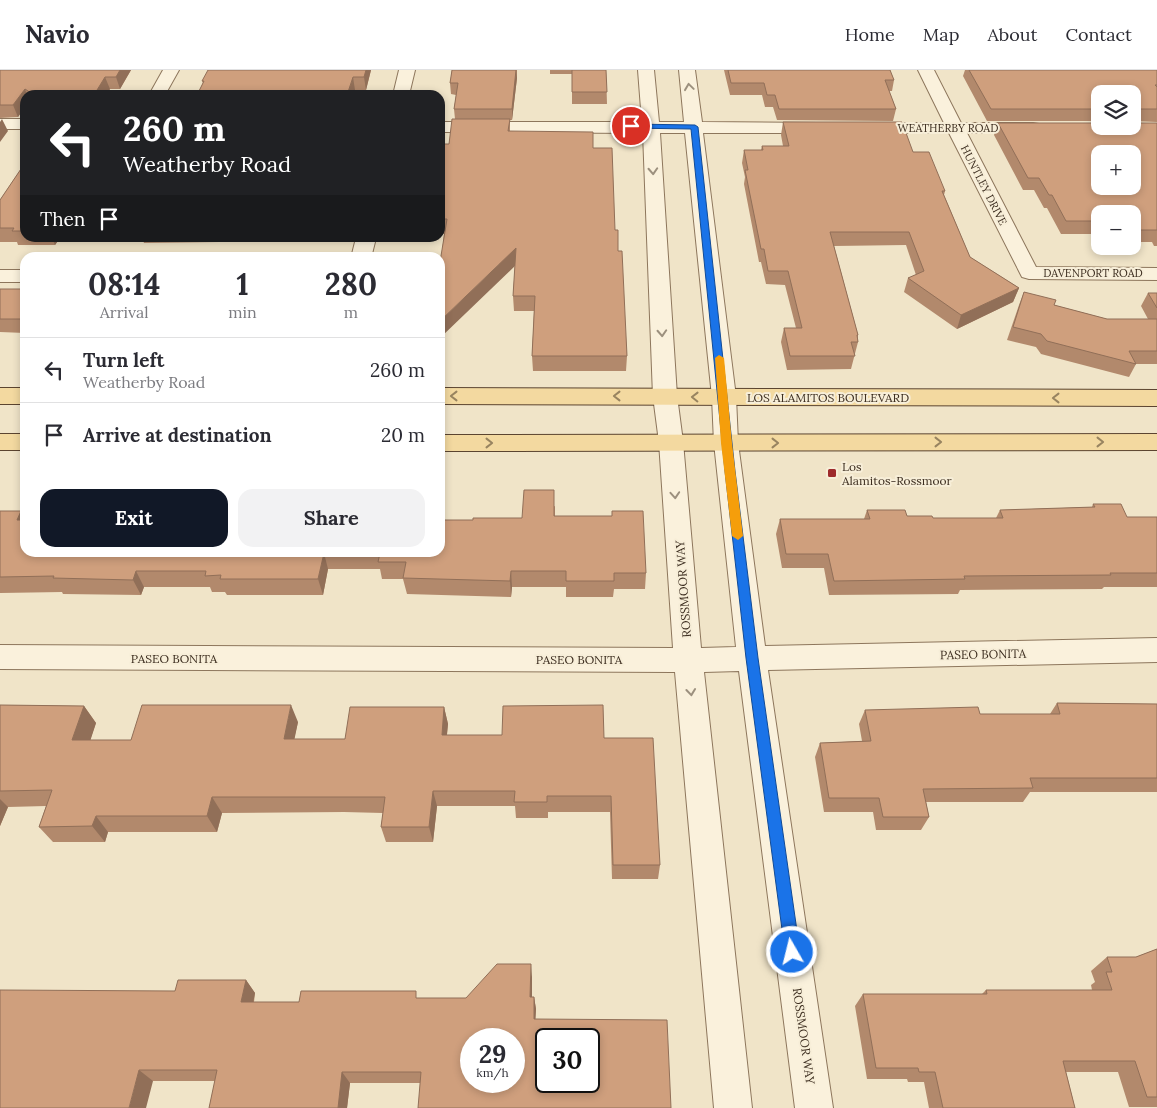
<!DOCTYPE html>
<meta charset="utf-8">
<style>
body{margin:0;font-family:Lora,serif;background:#f2f2f3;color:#2b2b33;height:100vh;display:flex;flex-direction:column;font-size:19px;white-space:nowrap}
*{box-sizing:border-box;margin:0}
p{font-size:16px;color:#7c7c81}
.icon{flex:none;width:28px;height:28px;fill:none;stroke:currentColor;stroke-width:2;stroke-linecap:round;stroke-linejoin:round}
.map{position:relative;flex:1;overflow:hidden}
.drawer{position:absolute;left:20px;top:182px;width:425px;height:305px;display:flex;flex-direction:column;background:#fff;border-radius:15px;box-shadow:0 2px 8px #0003}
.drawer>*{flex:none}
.guide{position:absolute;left:20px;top:20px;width:425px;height:152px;border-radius:15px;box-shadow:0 2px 8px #0003;background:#202124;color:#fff;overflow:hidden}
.buttons{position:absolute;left:1091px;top:15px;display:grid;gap:10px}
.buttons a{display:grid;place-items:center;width:50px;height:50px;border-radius:10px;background:#fff;box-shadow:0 2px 8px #0003;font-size:25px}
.speed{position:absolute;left:460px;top:958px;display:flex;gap:10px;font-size:25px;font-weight:700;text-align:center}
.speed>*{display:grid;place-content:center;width:65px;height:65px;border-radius:50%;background:#fff;box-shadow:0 2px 8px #0003;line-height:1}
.speed small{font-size:12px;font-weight:400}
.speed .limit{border:2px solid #111;border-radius:8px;background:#fff;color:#111}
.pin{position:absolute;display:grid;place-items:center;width:42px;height:42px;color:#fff;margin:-21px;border:2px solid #fff;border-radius:50%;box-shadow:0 1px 5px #0007}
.me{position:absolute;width:55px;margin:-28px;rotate:352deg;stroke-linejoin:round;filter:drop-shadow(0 0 4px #0008)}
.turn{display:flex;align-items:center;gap:18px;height:105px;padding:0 20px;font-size:22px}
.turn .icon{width:65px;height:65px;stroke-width:2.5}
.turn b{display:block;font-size:35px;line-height:42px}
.then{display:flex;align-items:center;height:48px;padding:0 20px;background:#0003;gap:10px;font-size:19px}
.eta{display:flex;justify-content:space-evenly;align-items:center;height:85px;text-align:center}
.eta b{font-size:30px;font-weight:700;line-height:35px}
.primary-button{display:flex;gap:10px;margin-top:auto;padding:10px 20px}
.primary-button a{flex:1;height:58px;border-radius:15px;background:#111827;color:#fff;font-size:20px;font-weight:700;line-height:58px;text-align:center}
.primary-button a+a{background:#f2f2f3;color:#2b2b33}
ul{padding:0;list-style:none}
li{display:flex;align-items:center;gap:15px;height:65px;padding:0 20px;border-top:1px solid #e1e1e2}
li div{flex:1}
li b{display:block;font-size:19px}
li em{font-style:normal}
header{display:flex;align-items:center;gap:30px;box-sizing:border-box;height:70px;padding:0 25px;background:#fff;border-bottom:1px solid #e1e1e2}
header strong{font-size:24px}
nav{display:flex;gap:28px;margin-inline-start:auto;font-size:18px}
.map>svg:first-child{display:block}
</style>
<header>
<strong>Navio</strong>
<nav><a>Home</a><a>Map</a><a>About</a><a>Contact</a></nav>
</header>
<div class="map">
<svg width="1157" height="1038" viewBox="0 0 1157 1038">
<rect width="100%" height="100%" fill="#f0e4c8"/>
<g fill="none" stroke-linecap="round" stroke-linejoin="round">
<g stroke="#8d765c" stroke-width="2">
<path id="minor" d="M 163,0 L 179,0 L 165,25 L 149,25 Z
M 399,0 L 415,0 L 409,25 L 393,25 Z
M 638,0 L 654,0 L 659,52 L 684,52 L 679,0 L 695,0 L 702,52 L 818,53 L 824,54 L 827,58 L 824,62 L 818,63 L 703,63 L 736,327 L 738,373 L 765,576 L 1157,568 L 1157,592 L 768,600 L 833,1038 L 795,1038 L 739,601 L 704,602 L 752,1038 L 714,1038 L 675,602 L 0,599 L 0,575 L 673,578 L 659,372 L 653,326 L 643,63 L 440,62 L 440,52 L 642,52 ZM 660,63 L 685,63 L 712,327 L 714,373 L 736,577 L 701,578 L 683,372 L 677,326 Z
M 918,0 L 934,0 L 961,53 L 1033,53 L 1039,54 L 1042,58 L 1039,62 L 1033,63 L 967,63 L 1036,197 L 1157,198 L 1157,210 L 1029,209 L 1022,207 L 949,63 L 866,63 L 860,62 L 857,58 L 860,54 L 866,53 L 944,53 Z
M 0,49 L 25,49 L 25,59 L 0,59 Z
M 356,168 L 376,168 L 371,188 L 351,188 Z
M 0,200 L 25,200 L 25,212 L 0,212 Z"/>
</g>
<g stroke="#5b4430" stroke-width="2">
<path id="major" d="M 0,318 L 25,318 L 25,334 L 0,334 Z
M 440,318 L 1157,320 L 1157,336 L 440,334 Z
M 0,364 L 25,364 L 25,380 L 0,380 Z
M 1157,364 L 1157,380 L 440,381 L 440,365 Z"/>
</g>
<use href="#minor" fill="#faf1dc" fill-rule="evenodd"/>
<use href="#major" fill="#f3d9a0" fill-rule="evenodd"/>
</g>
<path fill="#b2896c" d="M 0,0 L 131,0 L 120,19 L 110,19 L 106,25 L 25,25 L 25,37 L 18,47 L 0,48 Z
M 371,0 L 366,20 L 355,20 L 353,25 L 198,25 L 198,23 L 203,13 L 202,11 Z
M 452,0 L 517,0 L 517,8 L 512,50 L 510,50 L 510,61 L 593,78 L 615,160 L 618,181 L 627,286 L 626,301 L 533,301 L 532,286 L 534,241 L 514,241 L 513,226 L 515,195 L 441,191 L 444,164 L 440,164 L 440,74 L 449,74 L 455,49 L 454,39 L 456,25 L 451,24 L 450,13 Z
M 550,0 L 606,0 L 607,34 L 572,34 L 572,4 L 550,4 Z
M 724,0 L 890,0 L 894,10 L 892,21 L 889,21 L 896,39 L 893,51 L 777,50 L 773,37 L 765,37 L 762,25 L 730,25 Z
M 965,0 L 1157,0 L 1157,52 L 1132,51 L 1132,24 L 1100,24 L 1100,51 L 987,51 L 963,6 Z
M 783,52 L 913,82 L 945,121 L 944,125 L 970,187 L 1019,218 L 1013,232 L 957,259 L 904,222 L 908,208 L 916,205 L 906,175 L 834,176 L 858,265 L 858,272 L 851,299 L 787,300 L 781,272 L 784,258 L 796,258 L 785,215 L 766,214 L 761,192 L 759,192 L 744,114 L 745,107 L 742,93 L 744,80 L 761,80 L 762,76 L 783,76 L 781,65 Z
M 998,53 L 1157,53 L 1157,176 L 1154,176 L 1152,172 L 1132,172 L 1132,144 L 1100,144 L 1100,170 L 1096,164 L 1061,164 L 1047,138 L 1044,138 L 1034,120 L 1023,120 L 994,65 Z
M 25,93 L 25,168 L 60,168 L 55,175 L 18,175 L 17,172 L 0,172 L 0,130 Z
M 142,168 L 296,168 L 295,171 L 144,173 Z
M 0,219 L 25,219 L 25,263 L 0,262 Z
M 1024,222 L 1054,235 L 1107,249 L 1148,249 L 1141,236 L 1148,223 L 1157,223 L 1157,294 L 1136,294 L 1129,307 L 1041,284 L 1036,277 L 1007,270 L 1019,235 Z
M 1093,434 L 1127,447 L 1157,447 L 1157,517 L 1104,517 L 1102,519 L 960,520 L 958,524 L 829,525 L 824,498 L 782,498 L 776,464 L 780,449 L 864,449 L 867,440 L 907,446 L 933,448 L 996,448 L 1000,440 L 1092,437 Z
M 555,436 L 555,446 L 646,503 L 645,519 L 614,519 L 613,527 L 566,527 L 566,517 L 512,517 L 511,527 L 407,524 L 403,509 L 382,509 L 380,499 L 328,499 L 323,525 L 227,525 L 225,522 L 212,522 L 210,517 L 144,517 L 141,525 L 63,524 L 62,522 L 0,523 L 0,441 L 21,441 L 25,447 L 25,482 L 473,450 L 522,448 Z
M 1057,633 L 1157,634 L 1157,722 L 1030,722 L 1023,732 L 926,732 L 929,747 L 921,760 L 876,760 L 873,742 L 824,742 L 815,687 L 820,673 L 862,671 L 859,654 L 865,640 L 980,644 L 1050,644 Z
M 0,635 L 84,636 L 96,653 L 90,670 L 131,670 L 298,652 L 294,669 L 345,669 L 444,637 L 448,654 L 447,665 L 604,668 L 660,795 L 658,809 L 612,809 L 610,742 L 548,742 L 548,748 L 516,748 L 515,736 L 437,736 L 433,772 L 386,772 L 381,757 L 383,743 L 344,742 L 222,743 L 217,762 L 108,762 L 105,772 L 53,772 L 39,757 L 46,736 L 8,737 L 0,756 Z
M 1157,879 L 1157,1037 L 1129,1037 L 1118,1002 L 1066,1002 L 1075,1038 L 929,1038 L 924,1012 L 908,1012 L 907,1009 L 867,1009 L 855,936 L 863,924 L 982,924 L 986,920 L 1092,920 L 1091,915 L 1095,912 L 1091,901 L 1107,887 L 1136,887 Z
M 532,907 L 532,927 L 534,927 L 536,939 L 535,949 L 420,1013 L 350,1013 L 347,1038 L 209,1038 L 215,1011 L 153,1011 L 0,1038 L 175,921 L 246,910 L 255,923 L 254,932 L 299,932 L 419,928 L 466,928 Z"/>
<path fill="#916f58" d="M 120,0 L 131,0 L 120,19 L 116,7 Z
M 366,0 L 371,0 L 366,20 L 364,7 Z
M 516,0 L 517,8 L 512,50 L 512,39 Z
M 105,7 L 110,19 L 106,25 L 94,25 Z
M 353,7 L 355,20 L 353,25 L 347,25 Z
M 25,19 L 27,25 L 25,25 L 25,37 L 18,47 L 13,35 Z
M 2,49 L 8,61 L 0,72 L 0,52 Z
M 52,168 L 60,168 L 55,175 Z
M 516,178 L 517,194 L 440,268 L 440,251 Z
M 1019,218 L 1013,232 L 957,259 L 961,245 Z
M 21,441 L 25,447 L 25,463 L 17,450 Z
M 324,483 L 328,499 L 323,525 L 318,509 Z
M 136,501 L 144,517 L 141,525 L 133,510 Z
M 511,501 L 512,517 L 511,527 L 510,511 Z
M 291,635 L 298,652 L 291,686 L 284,669 Z
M 84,636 L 96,653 L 85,687 L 72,670 Z
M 444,637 L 448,654 L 445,681 L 442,665 Z
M 433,721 L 437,736 L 433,772 L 429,757 Z
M 212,727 L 222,743 L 217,762 L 207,746 Z
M 0,729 L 8,737 L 0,756 Z
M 96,746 L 108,762 L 105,772 L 92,756 Z
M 531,894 L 532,907 L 532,939 L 530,927 Z
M 246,910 L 255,923 L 251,944 L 241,932 Z
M 534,927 L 536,939 L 535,961 L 534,949 Z
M 139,1000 L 153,1011 L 146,1038 L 129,1038 Z
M 342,1002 L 350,1013 L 347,1038 L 338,1038 Z"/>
<path fill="#cf9f7d" stroke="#916f58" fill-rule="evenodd" d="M 0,0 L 120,0 L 116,7 L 105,7 L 94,25 L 34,25 L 25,19 L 13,35 L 0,35 Z
M 208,0 L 366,0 L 364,7 L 353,7 L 347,25 L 201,25 L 202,23 L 198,23 L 204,11 L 202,11 Z
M 452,0 L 516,0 L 512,39 L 454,39 L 458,13 L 450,13 Z
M 572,0 L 606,0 L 607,22 L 572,22 Z
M 728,0 L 890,0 L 894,10 L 885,10 L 896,39 L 779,39 L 775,25 L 767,25 L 764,13 L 731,13 Z
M 969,0 L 1157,0 L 1157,15 L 1155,15 L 1157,17 L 1157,39 L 1137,39 L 1135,42 L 1132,42 L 1132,24 L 1100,24 L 1100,39 L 991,39 Z
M 452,49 L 510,49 L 508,61 L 593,62 L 593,78 L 612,78 L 615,160 L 618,160 L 618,181 L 622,181 L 627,286 L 532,286 L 535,226 L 513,226 L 516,178 L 440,251 L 440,192 L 447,149 L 440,149 L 440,74 L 449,74 Z
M 783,52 L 902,52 L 913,82 L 929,82 L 945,121 L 942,121 L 970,187 L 1019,218 L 961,245 L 908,208 L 924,201 L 909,162 L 830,162 L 858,265 L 857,265 L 858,272 L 851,272 L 855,286 L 790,286 L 784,258 L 802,258 L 788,201 L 768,201 L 764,179 L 761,179 L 745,100 L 748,100 L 744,80 L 763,80 L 762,76 L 789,76 Z
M 998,53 L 1100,53 L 1100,56 L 1132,56 L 1132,53 L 1157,53 L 1157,160 L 1132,160 L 1132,144 L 1100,144 L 1100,151 L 1066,151 L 1052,125 L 1049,125 L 1039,108 L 1028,108 ZM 1100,84 L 1132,84 L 1132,116 L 1100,116 Z
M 25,93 L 25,161 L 12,161 L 14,158 L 0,158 L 0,130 Z
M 0,219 L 25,219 L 25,249 L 0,249 Z
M 1024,222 L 1056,230 L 1054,235 L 1107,249 L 1157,249 L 1157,281 L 1129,281 L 1136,294 L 1047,271 L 1041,264 L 1013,257 Z
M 1148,223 L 1157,223 L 1157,238 Z
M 524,420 L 554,420 L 554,446 L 612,446 L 612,441 L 643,441 L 646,503 L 614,503 L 614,511 L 566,511 L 566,501 L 511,501 L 510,511 L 403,508 L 406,492 L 378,492 L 380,483 L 324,483 L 318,509 L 220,509 L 221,505 L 205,506 L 206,501 L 136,501 L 133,510 L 53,508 L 54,506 L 0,507 L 0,441 L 21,441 L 17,450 L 25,450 L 25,482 L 440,482 L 440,450 L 473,450 L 473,448 L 522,448 Z
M 1093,434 L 1121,434 L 1127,447 L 1157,447 L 1157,503 L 1110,503 L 1111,505 L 964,506 L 965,509 L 834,511 L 828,484 L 786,484 L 780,449 L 870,449 L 867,440 L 905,440 L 907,446 L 932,446 L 933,448 L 1003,448 L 1000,440 L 1095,437 Z
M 1057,633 L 1157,634 L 1157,708 L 1030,708 L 1033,718 L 923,719 L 929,747 L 883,747 L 879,728 L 829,728 L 820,673 L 871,671 L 865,640 L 978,637 L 980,644 L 1060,644 Z
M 0,635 L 84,636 L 72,670 L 131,670 L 142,635 L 291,635 L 284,669 L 345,669 L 350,637 L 444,637 L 442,665 L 502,665 L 503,636 L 603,635 L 604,668 L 653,668 L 660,795 L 613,795 L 611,726 L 547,726 L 547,732 L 514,732 L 515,721 L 433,721 L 429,757 L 381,757 L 385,727 L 212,727 L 207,746 L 96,746 L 92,756 L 39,757 L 52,720 L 0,721 Z
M 1157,879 L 1157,1027 L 1147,1027 L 1135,991 L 1063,991 L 1075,1038 L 943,1038 L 935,1002 L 919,1002 L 918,998 L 876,998 L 863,924 L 987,924 L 986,920 L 1112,920 L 1106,902 L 1112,902 L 1107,887 L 1136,887 Z
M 497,894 L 531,894 L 530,927 L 534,927 L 534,949 L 667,950 L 671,1038 L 418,1038 L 421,1002 L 342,1002 L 338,1038 L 209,1038 L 217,1000 L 139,1000 L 129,1038 L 0,1038 L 0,920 L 175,921 L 178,910 L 246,910 L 241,932 L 299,932 L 301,921 L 416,921 L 416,928 L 466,928 ZM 471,969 L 514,969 L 514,1011 L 471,1011 ZM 546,969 L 589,969 L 589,1011 L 546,1011 Z"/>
<defs><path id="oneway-chevron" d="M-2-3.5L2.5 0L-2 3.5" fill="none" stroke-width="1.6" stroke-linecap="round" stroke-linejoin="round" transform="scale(1.25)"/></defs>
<g stroke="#9c907e">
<use href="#oneway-chevron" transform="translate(689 17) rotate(-98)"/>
<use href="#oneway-chevron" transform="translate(653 101) rotate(87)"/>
<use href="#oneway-chevron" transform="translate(662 263) rotate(87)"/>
<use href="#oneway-chevron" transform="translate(675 425) rotate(86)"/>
<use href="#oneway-chevron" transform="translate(691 622) rotate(84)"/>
</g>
<g stroke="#988460">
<use href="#oneway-chevron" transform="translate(454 326) rotate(-180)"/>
<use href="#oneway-chevron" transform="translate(617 326) rotate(-180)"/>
<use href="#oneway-chevron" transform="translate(695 327) rotate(-179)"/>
<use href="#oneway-chevron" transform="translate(1056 328) rotate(-180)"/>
<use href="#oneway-chevron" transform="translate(938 372)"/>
<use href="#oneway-chevron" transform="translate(1100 372)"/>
<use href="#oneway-chevron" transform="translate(489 373)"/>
<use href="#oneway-chevron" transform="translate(775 373)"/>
</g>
<path fill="#1a73e8" stroke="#114b97" d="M 631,54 L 695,55 L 698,57 L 735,401 L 758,588 L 800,882 L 797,887 L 792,889 L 787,887 L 785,882 L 746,588 L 725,401 L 691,59 L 629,58 L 629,55 Z"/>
<path fill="#f59e0b" d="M 719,285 L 724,288 L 732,373 L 743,466 L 738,470 L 732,466 L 721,373 L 715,288 Z"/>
<rect fill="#9e2a2b" stroke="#f7eed8" stroke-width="2" x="827" y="398" width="10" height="10" rx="2.5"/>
<g text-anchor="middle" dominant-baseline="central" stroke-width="4" stroke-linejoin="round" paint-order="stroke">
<g font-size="11" fill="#3d2e20" stroke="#f7eed8">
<text x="948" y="58">WEATHERBY ROAD</text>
<text transform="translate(984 115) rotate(63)">HUNTLEY DRIVE</text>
<text x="1093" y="203">DAVENPORT ROAD</text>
</g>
<g font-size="12" fill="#3d2e20" stroke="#f7eed8">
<text x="828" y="327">LOS ALAMITOS BOULEVARD</text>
<text transform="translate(683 519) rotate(-94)">ROSSMOOR WAY</text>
<text transform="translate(983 584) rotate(-1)">PASEO BONITA</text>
<text x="174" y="588">PASEO BONITA</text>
<text x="579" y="589">PASEO BONITA</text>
<text transform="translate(804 966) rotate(82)">ROSSMOOR WAY</text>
</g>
<g font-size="12" fill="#3d2e20" stroke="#f7eed8" text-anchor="start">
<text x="842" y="396">Los<tspan x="842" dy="14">Alamitos-Rossmoor</tspan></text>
</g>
</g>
</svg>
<div class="buttons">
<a><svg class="icon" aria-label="layers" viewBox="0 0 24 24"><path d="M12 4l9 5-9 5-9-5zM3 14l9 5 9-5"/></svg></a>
<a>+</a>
<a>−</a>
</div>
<div class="speed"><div>29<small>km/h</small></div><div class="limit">30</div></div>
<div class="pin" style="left:631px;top:56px;background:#d93025"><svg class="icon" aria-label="arrive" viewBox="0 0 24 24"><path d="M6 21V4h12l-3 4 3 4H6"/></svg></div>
<svg class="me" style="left:792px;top:882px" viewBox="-20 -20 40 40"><circle r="17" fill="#1a73e8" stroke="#fff" stroke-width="3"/><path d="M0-11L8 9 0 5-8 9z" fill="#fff"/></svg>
<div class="guide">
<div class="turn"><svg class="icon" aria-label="left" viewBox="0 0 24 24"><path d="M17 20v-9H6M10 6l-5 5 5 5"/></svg><div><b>260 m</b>Weatherby Road</div></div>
<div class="then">Then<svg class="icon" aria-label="arrive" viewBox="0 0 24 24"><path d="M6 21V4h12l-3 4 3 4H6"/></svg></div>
</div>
<section class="drawer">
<div class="eta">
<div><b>08:14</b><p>Arrival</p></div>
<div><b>1</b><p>min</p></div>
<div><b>280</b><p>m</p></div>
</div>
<ul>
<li><svg class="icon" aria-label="left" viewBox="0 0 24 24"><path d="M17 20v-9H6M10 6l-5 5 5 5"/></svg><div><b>Turn left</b><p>Weatherby Road</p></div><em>260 m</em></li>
<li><svg class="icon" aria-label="arrive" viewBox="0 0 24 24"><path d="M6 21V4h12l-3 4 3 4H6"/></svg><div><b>Arrive at destination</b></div><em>20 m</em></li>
</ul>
<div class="primary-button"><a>Exit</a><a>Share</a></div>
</section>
</div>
